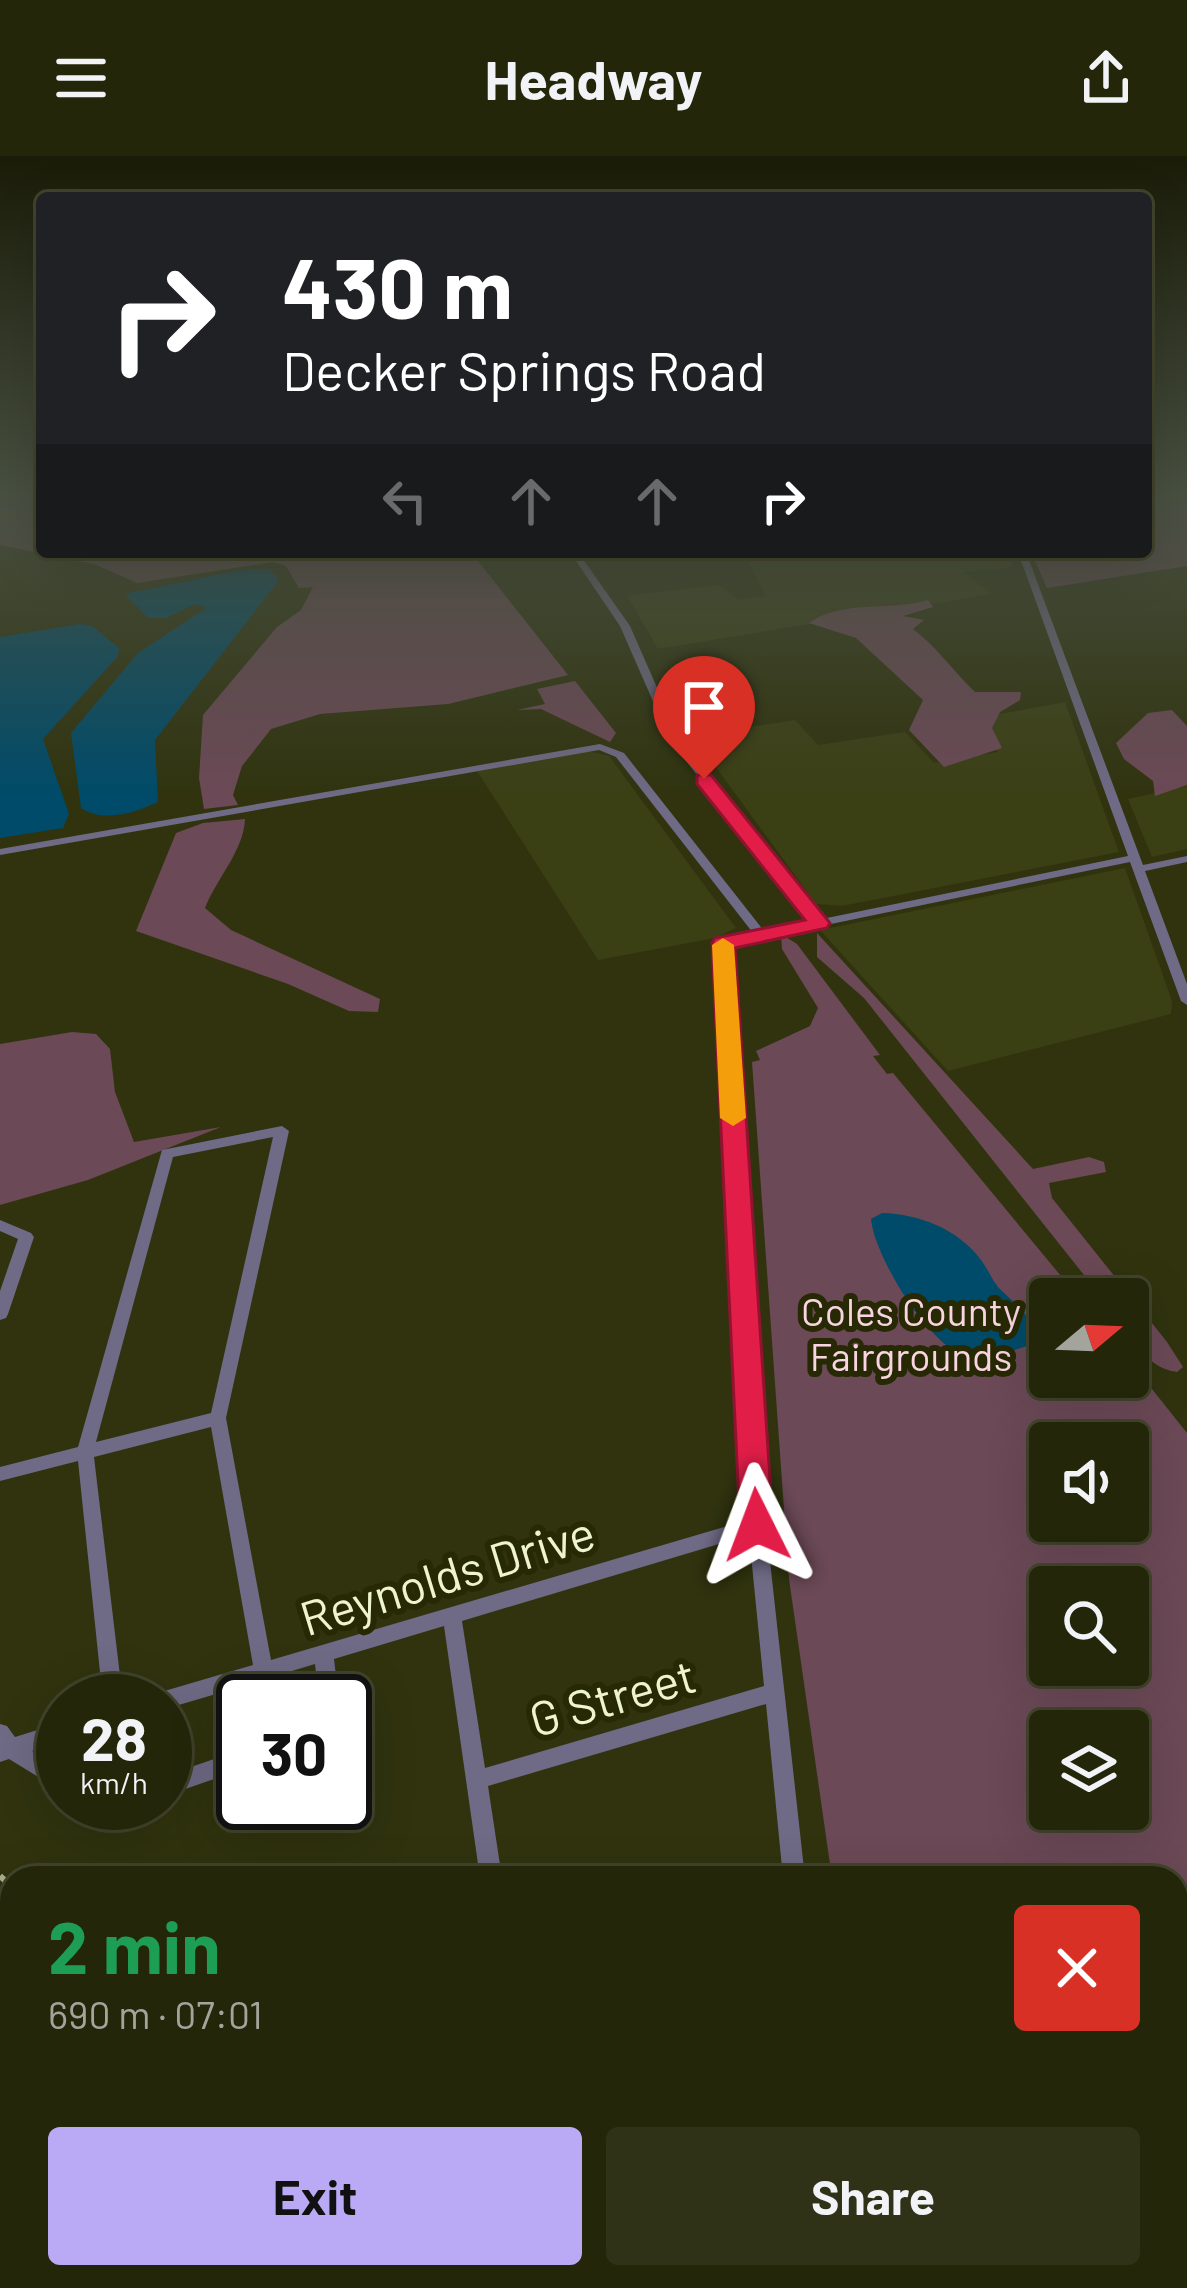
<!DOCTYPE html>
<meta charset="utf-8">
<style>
body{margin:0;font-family:Barlow,sans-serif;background:#303218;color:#f1f3f6;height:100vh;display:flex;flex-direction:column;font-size:45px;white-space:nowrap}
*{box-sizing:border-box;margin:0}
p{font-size:39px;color:#a3a59c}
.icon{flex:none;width:66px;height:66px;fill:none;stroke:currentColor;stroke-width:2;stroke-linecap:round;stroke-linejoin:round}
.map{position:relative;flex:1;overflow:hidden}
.sheet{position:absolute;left:0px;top:1710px;width:1188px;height:423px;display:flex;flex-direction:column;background:#24260a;border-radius:36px 36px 0 0;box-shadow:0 12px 48px #0002,0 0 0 3px #41432b}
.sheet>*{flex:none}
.banner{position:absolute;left:36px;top:36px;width:1116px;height:366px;border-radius:12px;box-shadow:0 12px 48px #0002,0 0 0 3px #41432b;background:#202124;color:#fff;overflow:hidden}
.needle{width:78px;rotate:71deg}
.controls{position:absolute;left:1029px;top:1122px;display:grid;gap:24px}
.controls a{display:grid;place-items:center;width:120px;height:120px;border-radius:12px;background:#24260a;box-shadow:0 12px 48px #0002,0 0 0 3px #41432b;font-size:60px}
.speed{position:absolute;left:36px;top:1518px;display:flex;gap:24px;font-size:60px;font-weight:700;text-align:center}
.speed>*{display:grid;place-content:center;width:156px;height:156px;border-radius:50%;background:#24260a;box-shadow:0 12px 48px #0002,0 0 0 3px #41432b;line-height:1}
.speed small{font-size:30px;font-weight:400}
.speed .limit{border:6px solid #111;border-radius:18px;background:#fff;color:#111}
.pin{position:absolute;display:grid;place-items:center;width:102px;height:102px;color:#fff;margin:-123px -51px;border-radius:50% 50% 50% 0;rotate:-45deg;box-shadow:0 0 12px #0007}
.pin .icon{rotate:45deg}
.me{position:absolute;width:132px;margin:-66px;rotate:357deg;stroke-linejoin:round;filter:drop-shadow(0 0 9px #0008)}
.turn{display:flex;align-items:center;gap:42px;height:252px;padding:0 48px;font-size:54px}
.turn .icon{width:156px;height:156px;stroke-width:2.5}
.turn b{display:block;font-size:84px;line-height:102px}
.lanes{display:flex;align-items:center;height:114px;padding:0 48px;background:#0003;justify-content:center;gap:60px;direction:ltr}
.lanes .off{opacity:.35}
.round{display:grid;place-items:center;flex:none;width:126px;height:126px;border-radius:12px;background:#303218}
.head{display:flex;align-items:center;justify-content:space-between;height:204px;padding:0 48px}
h1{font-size:72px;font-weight:700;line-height:90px;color:#1e9e55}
.primary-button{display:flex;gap:24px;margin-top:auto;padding:24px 48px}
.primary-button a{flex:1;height:138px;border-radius:12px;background:#baaaf6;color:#111;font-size:48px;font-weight:700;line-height:138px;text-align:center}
.primary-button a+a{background:#303218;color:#f1f3f6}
header{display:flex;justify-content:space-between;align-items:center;height:156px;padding:0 48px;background:#24260a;font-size:54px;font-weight:700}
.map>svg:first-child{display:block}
</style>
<header><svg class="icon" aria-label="menu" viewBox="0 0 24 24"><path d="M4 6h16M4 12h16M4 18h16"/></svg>Headway<svg class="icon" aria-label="share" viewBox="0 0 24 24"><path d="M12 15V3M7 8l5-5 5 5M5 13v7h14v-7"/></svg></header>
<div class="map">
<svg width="1187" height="2132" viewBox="0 0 1187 2132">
<rect width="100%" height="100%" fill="#30330e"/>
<path fill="#3b3f14" d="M 743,396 L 1008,396 L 1013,411 L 964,416 L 991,438 L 658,493 L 627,440 L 719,429 L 739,444 L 766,440 Z
M 1065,546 L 1119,696 L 842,750 L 816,748 L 693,580 L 795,564 L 818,589 L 905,576 L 934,607 L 998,596 L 967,564 Z
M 588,595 L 609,600 L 736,772 L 715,782 L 598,804 L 477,615 Z
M 1187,630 L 1187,693 L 1152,701 L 1128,643 Z
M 1125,712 L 1172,845 L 1171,858 L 948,915 L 820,774 Z"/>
<path fill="#6b4956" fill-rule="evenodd" d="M 0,341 L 42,341 L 42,396 L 471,396 L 568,519 L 448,548 L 320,558 L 271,573 L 242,610 L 233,639 L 238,649 L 204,653 L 199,622 L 203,559 L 277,471 L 301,454 L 313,431 L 299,432 L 286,410 L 273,406 L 137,427 L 94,408 L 0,389 Z
M 1187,341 L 1187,410 L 1047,432 L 1031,396 L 1146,396 L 1146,342 Z
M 928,444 L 933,451 L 903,460 L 924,464 L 913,473 C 937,491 953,515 975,536 L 1021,536 L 1020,544 L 1000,556 L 992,572 L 1002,592 L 944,611 L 909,574 L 923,544 L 856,482 L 809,467 C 843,443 888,456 928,444 Z
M 575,525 L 616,577 L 610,586 L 541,553 L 517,554 L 545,548 L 537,533 Z
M 1172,554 L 1187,570 L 1187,629 L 1155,640 L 1153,625 L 1124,603 L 1116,587 L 1148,557 Z
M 245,663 C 244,694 217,722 205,752 L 231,774 L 380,843 L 378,856 L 349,855 L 288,828 L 136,775 L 176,677 L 203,667 Z
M 817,777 L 1033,1013 L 1089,1001 L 1104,1006 L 1106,1016 L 1049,1027 L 1052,1042 L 1167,1186 L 1183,1211 L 1177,1216 C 1141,1211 1128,1175 1128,1143 L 1103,1143 L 864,842 L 817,801 Z
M 781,778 L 797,788 L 880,899 L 873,900 L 887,918 L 893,917 L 1080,1143 L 1050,1143 L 1050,1221 L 1128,1221 L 1128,1203 L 1187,1277 L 1187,2132 L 915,2132 L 912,2121 L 1176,2121 L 1176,1722 L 832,1722 L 789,1423 L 752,906 L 760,904 L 756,895 L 810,870 L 818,852 L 782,793 ZM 1050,1287 L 1128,1287 L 1128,1365 L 1050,1365 ZM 1050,1431 L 1128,1431 L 1128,1509 L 1050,1509 ZM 1050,1575 L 1128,1575 L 1128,1653 L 1050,1653 Z
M 72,876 L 96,878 L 110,893 L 115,936 L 134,986 L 221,971 L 88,1024 L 0,1049 L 0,888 Z
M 12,1963 L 12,2121 L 82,2121 L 68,2132 L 0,2132 L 0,1975 Z"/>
<path fill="#004b69" d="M 269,413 L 279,424 L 155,584 L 158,646 C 135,657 103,667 81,652 L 71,577 L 138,497 L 206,452 L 195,448 L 166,462 L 148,462 L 125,438 L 235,415 Z
M 80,468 L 92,470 L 119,492 L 118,500 L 43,583 L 69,658 L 63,672 L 0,682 L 0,481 Z
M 882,1057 C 919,1058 958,1073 981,1104 C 989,1114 992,1126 1002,1135 C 1016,1148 1038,1167 1038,1187 C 1015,1193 988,1205 964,1199 C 928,1189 874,1099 871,1063 Z"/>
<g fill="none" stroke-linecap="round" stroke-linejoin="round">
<path stroke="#004b69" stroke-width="3" d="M 0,348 L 42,347"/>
<path fill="#6f6a85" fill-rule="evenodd" d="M 570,396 L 578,396 L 630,470 L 669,559 L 693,600 L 822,763 L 1128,700 L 1018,396 L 1026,396 L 1143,709 L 1187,700 L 1187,706 L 1145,715 L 1187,828 L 1187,849 L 1181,845 L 1130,706 L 729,789 L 766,1369 L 805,1722 L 783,1722 L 766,1548 L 488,1630 L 502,1722 L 480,1722 L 444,1470 L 334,1503 L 339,1545 L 319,1545 L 315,1508 L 272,1521 L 264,1526 L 260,1525 L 165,1553 L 165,1545 L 151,1545 L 154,1539 L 161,1536 L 253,1509 L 211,1271 L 94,1301 L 123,1545 L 103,1545 L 78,1305 L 0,1325 L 0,1311 L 78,1291 L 162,994 L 282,970 L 289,975 L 226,1262 L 271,1504 L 748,1364 L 717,787 L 719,784 L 753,777 L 616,601 L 599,594 L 0,699 L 0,693 L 600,588 L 624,597 L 764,775 L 811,765 L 683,601 L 659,559 L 620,470 ZM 273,981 L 211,1257 L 96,1286 L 173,1001 ZM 749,1379 L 764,1530 L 485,1612 L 462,1465 Z
M 0,1064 L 31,1077 L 34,1081 L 8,1158 L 6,1162 L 0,1164 L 0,1135 L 18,1083 L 0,1075 Z
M 63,1566 L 63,1584 L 32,1595 L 63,1614 L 63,1636 L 9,1603 L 0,1606 L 0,1568 L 7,1570 L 15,1581 Z
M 243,1593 L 243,1613 L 165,1640 L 165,1620 Z
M 93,1647 L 125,1647 L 122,1654 L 115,1657 L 96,1654 Z
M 864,2121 L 890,2121 L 893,2132 L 867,2132 Z"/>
<path stroke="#aaae8a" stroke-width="6" stroke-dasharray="21 10" stroke-linecap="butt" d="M 0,1720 L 12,1731
M 427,2121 L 438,2132"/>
</g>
<linearGradient id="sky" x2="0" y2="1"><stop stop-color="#1a1c08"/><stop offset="0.53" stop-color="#485041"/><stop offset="1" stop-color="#485041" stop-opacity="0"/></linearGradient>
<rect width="1187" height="640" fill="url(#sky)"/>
<path fill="#e11d48" stroke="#92132f" stroke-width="3" d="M 697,619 L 711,619 L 830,767 L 827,772 L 735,792 L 773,1369 L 768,1378 L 757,1383 L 745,1378 L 740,1369 L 712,787 L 715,782 L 805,764 L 697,628 Z"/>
<path fill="#f59e0b" d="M 723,782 L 734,789 L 746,962 L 733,970 L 720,962 L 712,789 Z"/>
<g text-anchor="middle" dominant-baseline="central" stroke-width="12" stroke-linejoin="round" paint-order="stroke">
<g font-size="39" fill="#f9d4e1" stroke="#272904">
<text x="911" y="1154">Coles County<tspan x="911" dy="45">Fairgrounds</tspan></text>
</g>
<g font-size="48" fill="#eef3d0" stroke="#272904">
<text transform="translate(447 1418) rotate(-17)">Reynolds Drive</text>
<text transform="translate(612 1540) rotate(-16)">G Street</text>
</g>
</g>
</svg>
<div class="controls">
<a><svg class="needle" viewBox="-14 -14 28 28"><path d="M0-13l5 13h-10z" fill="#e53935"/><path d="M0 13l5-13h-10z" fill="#a3a59c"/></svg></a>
<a><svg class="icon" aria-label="sound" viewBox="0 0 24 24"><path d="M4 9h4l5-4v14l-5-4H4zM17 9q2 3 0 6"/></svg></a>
<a><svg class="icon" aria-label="search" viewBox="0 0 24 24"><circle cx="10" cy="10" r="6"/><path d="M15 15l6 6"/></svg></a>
<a><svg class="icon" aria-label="layers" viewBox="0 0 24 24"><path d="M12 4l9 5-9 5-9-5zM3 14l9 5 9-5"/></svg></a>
</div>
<div class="speed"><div>28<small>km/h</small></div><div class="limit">30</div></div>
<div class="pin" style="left:704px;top:623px;background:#d93025"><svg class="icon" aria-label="arrive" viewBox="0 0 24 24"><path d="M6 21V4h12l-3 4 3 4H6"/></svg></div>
<svg class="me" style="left:757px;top:1369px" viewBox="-20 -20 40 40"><path d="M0-17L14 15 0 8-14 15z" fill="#e11d48" stroke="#fff" stroke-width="4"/></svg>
<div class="banner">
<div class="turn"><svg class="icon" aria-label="right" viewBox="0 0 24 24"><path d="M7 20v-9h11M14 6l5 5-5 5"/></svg><div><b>430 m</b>Decker Springs Road</div></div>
<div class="lanes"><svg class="icon off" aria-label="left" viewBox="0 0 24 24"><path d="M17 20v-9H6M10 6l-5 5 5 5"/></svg><svg class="icon off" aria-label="ahead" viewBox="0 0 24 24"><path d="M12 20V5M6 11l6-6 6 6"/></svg><svg class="icon off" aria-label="ahead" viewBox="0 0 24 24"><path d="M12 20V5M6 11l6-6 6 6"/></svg><svg class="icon" aria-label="right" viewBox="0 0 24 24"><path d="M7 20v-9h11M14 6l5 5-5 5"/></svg></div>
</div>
<section class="sheet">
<div class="head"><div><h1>2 min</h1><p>690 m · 07:01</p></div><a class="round" style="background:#d93025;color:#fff"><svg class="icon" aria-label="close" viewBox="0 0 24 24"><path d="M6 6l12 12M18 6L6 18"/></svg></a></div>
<div class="primary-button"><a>Exit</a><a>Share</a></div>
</section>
</div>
